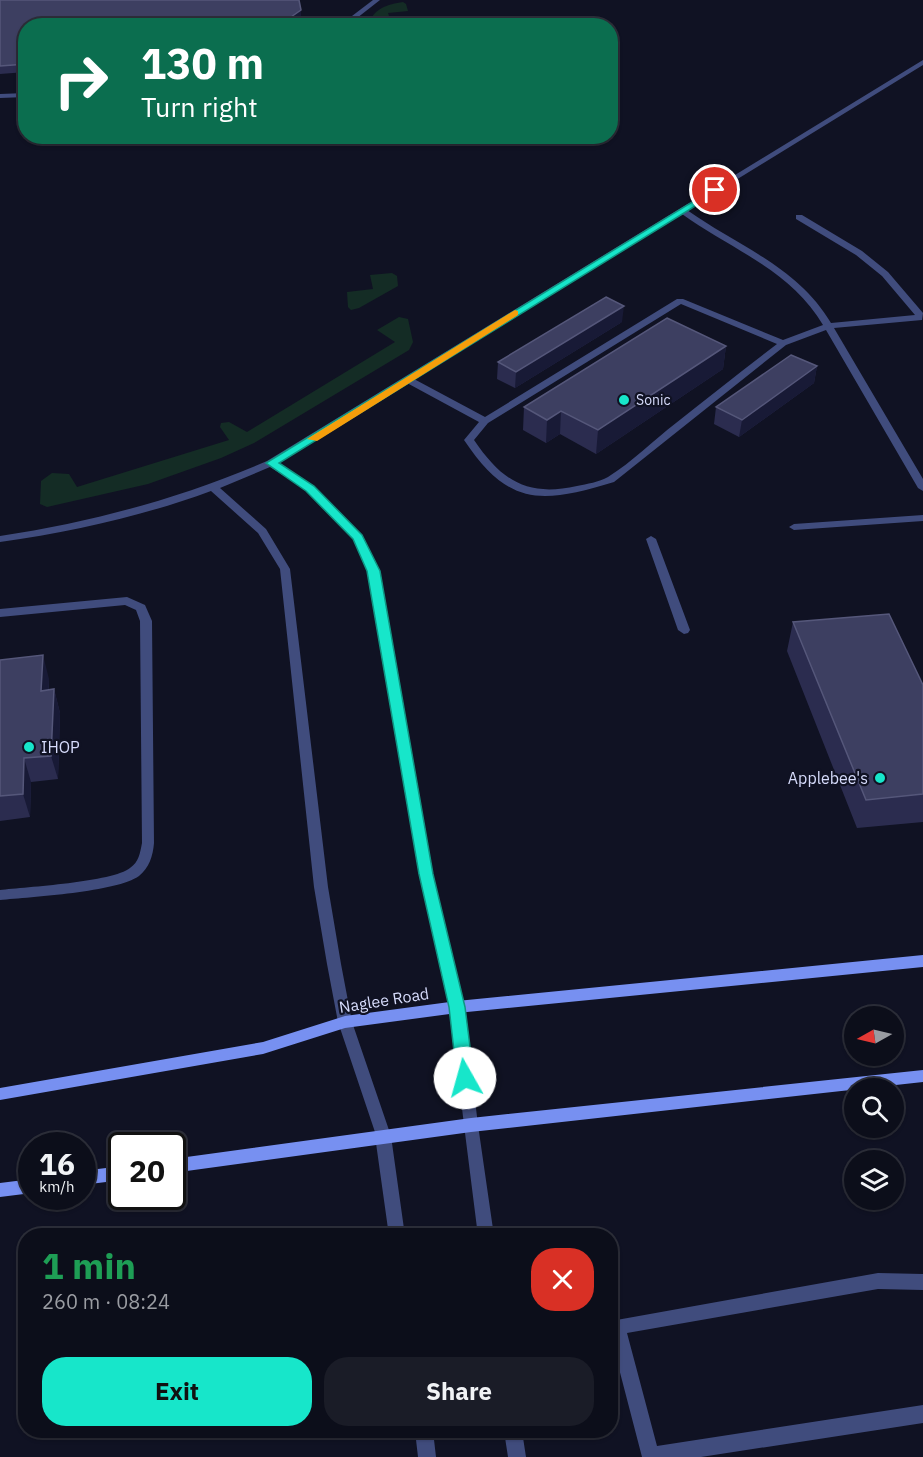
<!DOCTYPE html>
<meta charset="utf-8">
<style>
body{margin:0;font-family:"IBM Plex Sans",sans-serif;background:#1a1c27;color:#f1f3f6;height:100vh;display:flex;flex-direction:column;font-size:22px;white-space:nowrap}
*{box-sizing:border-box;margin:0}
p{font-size:20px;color:#9a9ca2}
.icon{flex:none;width:33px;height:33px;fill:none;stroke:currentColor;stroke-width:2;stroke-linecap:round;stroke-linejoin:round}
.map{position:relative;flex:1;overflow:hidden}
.details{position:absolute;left:18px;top:1228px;width:600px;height:210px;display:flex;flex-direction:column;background:#0c0e1a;border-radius:24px;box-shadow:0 2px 4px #0004,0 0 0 2px #2c2e39}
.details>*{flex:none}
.banner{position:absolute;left:18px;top:18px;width:600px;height:126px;border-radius:24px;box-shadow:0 2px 4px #0004,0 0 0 2px #2c2e39;background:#0b6e4f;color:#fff;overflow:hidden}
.needle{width:39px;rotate:262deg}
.tools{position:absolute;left:844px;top:1006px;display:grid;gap:12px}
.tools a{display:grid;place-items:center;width:60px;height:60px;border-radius:50%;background:#0c0e1a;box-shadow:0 2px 4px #0004,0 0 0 2px #2c2e39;font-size:30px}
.speed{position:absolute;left:18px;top:1132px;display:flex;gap:12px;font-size:30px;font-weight:700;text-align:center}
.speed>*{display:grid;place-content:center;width:78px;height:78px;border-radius:50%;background:#0c0e1a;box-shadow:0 2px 4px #0004,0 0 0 2px #2c2e39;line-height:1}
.speed small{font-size:15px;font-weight:400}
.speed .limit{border:3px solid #111;border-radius:9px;background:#fff;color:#111}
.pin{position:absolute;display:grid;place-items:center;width:51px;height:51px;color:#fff;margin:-26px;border:3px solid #fff;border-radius:50%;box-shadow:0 2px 6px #0007}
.me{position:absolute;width:66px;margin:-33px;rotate:353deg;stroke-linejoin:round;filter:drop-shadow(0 0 4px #0008)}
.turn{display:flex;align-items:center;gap:21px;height:126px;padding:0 24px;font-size:27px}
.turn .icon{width:78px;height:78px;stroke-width:2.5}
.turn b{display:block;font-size:42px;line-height:51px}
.round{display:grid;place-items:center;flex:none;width:63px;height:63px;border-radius:24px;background:#1a1c27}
.head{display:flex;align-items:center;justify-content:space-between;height:102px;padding:0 24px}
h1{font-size:36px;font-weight:700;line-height:45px;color:#1e9e55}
.button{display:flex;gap:12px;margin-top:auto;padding:12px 24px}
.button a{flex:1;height:69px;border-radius:24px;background:#17e6ca;color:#111;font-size:24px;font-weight:700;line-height:69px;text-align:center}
.button a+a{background:#1a1c27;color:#f1f3f6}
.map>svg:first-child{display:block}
</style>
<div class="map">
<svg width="923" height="1457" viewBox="0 0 923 1457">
<rect width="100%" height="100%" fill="#101223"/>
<path fill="#142c25" d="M 403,2 L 406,4 L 408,11 L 388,13 L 392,25 L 369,25 C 372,9 388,4 403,2 Z
M 392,273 L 397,276 L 398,286 L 359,308 L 351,310 L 348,307 L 347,292 L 373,289 L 370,275 Z
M 399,317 L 408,319 L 413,342 L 409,350 L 254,443 L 221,458 L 148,484 L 47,507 L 40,504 L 41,481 L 52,473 L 69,474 L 77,487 L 229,440 L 220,427 L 221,423 L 229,422 L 247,432 L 395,342 L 377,330 Z"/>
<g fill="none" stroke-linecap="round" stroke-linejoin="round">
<path fill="#404c7d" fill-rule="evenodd" d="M 373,0 L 380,0 L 357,18 L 354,26 L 347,26 L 352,16 Z
M 923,60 L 923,65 L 687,210 C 739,247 797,266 831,323 L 915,315 L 882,276 L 856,255 L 796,219 L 796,215 L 802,215 L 862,251 L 888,272 L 923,313 L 922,320 L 834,328 L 923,479 L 923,491 L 918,488 L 826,330 L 786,345 L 614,482 C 541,504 509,507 464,440 L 479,422 L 407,383 L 278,463 L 314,486 L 362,536 L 378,571 L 433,874 L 464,1007 L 478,1125 L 476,1130 L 471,1132 L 466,1130 L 464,1125 L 450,1007 L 419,874 L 368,571 L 353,539 L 306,490 L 270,467 L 220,488 L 266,529 L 290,569 L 328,887 L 341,964 L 352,1022 L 391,1136 L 388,1141 L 383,1143 L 378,1141 L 338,1022 L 327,964 L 314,887 L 280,569 L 258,533 L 211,491 C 143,516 72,532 0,542 L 0,536 C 93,522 181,498 267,461 ZM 682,214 C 732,250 791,270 823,325 L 783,340 L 683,299 L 677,299 L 485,417 L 414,379 ZM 681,304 L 777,344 C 743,370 710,396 676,423 C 654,440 632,462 608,477 C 599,482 587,484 577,486 C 527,497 502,481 474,440 L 488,423 Z
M 26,93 L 26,97 L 0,98 L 0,94 Z
M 923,515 L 923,521 L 794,530 L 789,527 L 794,524 Z
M 651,536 L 656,539 L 690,630 L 688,633 L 684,634 L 678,630 L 646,539 Z
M 127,597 L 145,605 L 152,621 L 154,843 C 153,856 149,868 139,876 C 117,892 31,897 0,900 L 0,890 C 26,887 113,882 130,868 C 139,862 140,853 142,843 L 140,621 L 136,610 L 125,605 L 0,617 L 0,609 Z
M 878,1273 L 923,1274 L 923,1290 L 878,1289 L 627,1333 L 657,1446 L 923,1405 L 923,1423 L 701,1457 L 642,1457 L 610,1334 L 611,1321 Z"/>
<path fill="#404c7d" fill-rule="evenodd" d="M 471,1118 L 476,1120 L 478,1125 L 494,1236 L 478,1236 L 464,1125 L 466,1120 Z
M 383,1129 L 388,1131 L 391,1136 L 405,1236 L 389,1236 L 375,1136 L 378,1131 Z
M 415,1431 L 433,1431 L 436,1457 L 418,1457 Z
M 504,1431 L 522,1431 L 526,1457 L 508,1457 Z"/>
<path fill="#7790f1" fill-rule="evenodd" d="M 923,955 L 923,967 L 457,1013 L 345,1028 L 263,1054 L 0,1100 L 0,1088 L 263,1042 L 345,1016 L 457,1001 Z
M 923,1070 L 923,1082 L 471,1132 L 172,1173 L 172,1159 L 471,1118 Z
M 122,1166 L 122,1180 L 82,1185 L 82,1171 Z
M 32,1179 L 32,1193 L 0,1197 L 0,1183 Z"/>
</g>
<path fill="#2b2c4f" d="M 0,0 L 301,18 L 26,26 L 26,72 L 0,74 Z
M 622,322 L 515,388 L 497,379 L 498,362 Z
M 726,346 L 723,369 L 596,454 L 560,434 L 546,443 L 523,430 L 524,407 Z
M 817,366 L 814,383 L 739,437 L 714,424 L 716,407 Z
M 793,622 L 923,685 L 923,822 L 857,828 L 787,651 Z
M 0,660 L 49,679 L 49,690 L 54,689 L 60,713 L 58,779 L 31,782 L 30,817 L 0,821 Z"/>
<path fill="#181a36" d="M 301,10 L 301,18 L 291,24 L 291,17 Z
M 624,306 L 622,322 L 515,388 L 516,372 Z
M 726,346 L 723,369 L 596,454 L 598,430 Z
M 817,366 L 814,383 L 739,437 L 742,420 Z
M 561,411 L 560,434 L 546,443 L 547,420 Z
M 43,655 L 49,679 L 48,715 L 41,691 Z
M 54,689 L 60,713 L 58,779 L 51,756 Z
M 24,758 L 31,782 L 30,817 L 23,794 Z"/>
<path fill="#3d3f61" stroke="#55577a" stroke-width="1.5" d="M 0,0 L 299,0 L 301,10 L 291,17 L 292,26 L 26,26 L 26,64 L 0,66 Z
M 606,297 L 624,306 L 516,372 L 498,362 Z
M 667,318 L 726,346 L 598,430 L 561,411 L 547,420 L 524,407 Z
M 791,355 L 817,366 L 742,420 L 716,407 Z
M 889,614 L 923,685 L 923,794 L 866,800 L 793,622 Z
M 43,655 L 41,691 L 54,689 L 51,756 L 24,758 L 23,794 L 0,796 L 0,660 Z"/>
<path fill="#17e6ca" stroke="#0f9683" stroke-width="1.5" d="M 715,188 L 718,189 L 718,192 L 279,463 L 314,486 L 362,535 L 380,571 L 433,874 L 465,1007 L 474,1078 L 471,1083 L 465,1085 L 459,1083 L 457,1078 L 449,1007 L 419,874 L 367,571 L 353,539 L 306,491 L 266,463 Z"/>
<path fill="#f59e0b" d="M 515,310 L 518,311 L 518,315 L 317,441 L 307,439 Z"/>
<g fill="#17e6ca" stroke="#101223" stroke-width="2">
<circle cx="624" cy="400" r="6"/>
<circle cx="29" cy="747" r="6"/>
<circle cx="880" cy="778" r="6"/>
</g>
<g text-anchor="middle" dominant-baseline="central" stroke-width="4.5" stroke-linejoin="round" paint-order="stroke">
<g font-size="14" fill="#d6dbfb" stroke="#101223" text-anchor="start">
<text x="636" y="400">Sonic</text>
</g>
<g font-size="16" fill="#d6dbfb" stroke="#101223" text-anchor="start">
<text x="41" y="747">IHOP</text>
<text x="868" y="778" text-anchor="end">Applebee's</text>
</g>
<g font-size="16" fill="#d6dbfb" stroke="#101223">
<text transform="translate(384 1000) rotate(-9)">Naglee Road</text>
</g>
</g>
</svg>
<div class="tools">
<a><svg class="needle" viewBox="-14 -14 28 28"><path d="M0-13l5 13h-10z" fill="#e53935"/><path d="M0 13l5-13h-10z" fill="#9a9ca2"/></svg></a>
<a><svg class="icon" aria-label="search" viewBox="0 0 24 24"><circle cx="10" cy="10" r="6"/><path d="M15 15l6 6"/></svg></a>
<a><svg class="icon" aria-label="layers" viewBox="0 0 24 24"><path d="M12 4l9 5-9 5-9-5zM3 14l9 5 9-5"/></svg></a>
</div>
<div class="speed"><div>16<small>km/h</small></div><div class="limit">20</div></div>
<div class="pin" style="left:715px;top:190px;background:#d93025"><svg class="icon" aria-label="arrive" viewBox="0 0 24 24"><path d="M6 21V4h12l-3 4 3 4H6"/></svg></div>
<svg class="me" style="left:465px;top:1078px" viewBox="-20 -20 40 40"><circle r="19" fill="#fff"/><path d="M0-13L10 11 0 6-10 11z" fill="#17e6ca"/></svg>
<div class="banner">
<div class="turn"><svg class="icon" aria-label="right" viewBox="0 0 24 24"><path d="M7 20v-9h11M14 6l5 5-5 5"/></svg><div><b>130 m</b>Turn right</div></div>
</div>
<section class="details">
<div class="head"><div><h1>1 min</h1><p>260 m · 08:24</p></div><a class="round" style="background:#d93025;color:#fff"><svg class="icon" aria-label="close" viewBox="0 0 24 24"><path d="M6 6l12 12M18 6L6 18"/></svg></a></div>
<div class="button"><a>Exit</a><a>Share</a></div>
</section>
</div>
